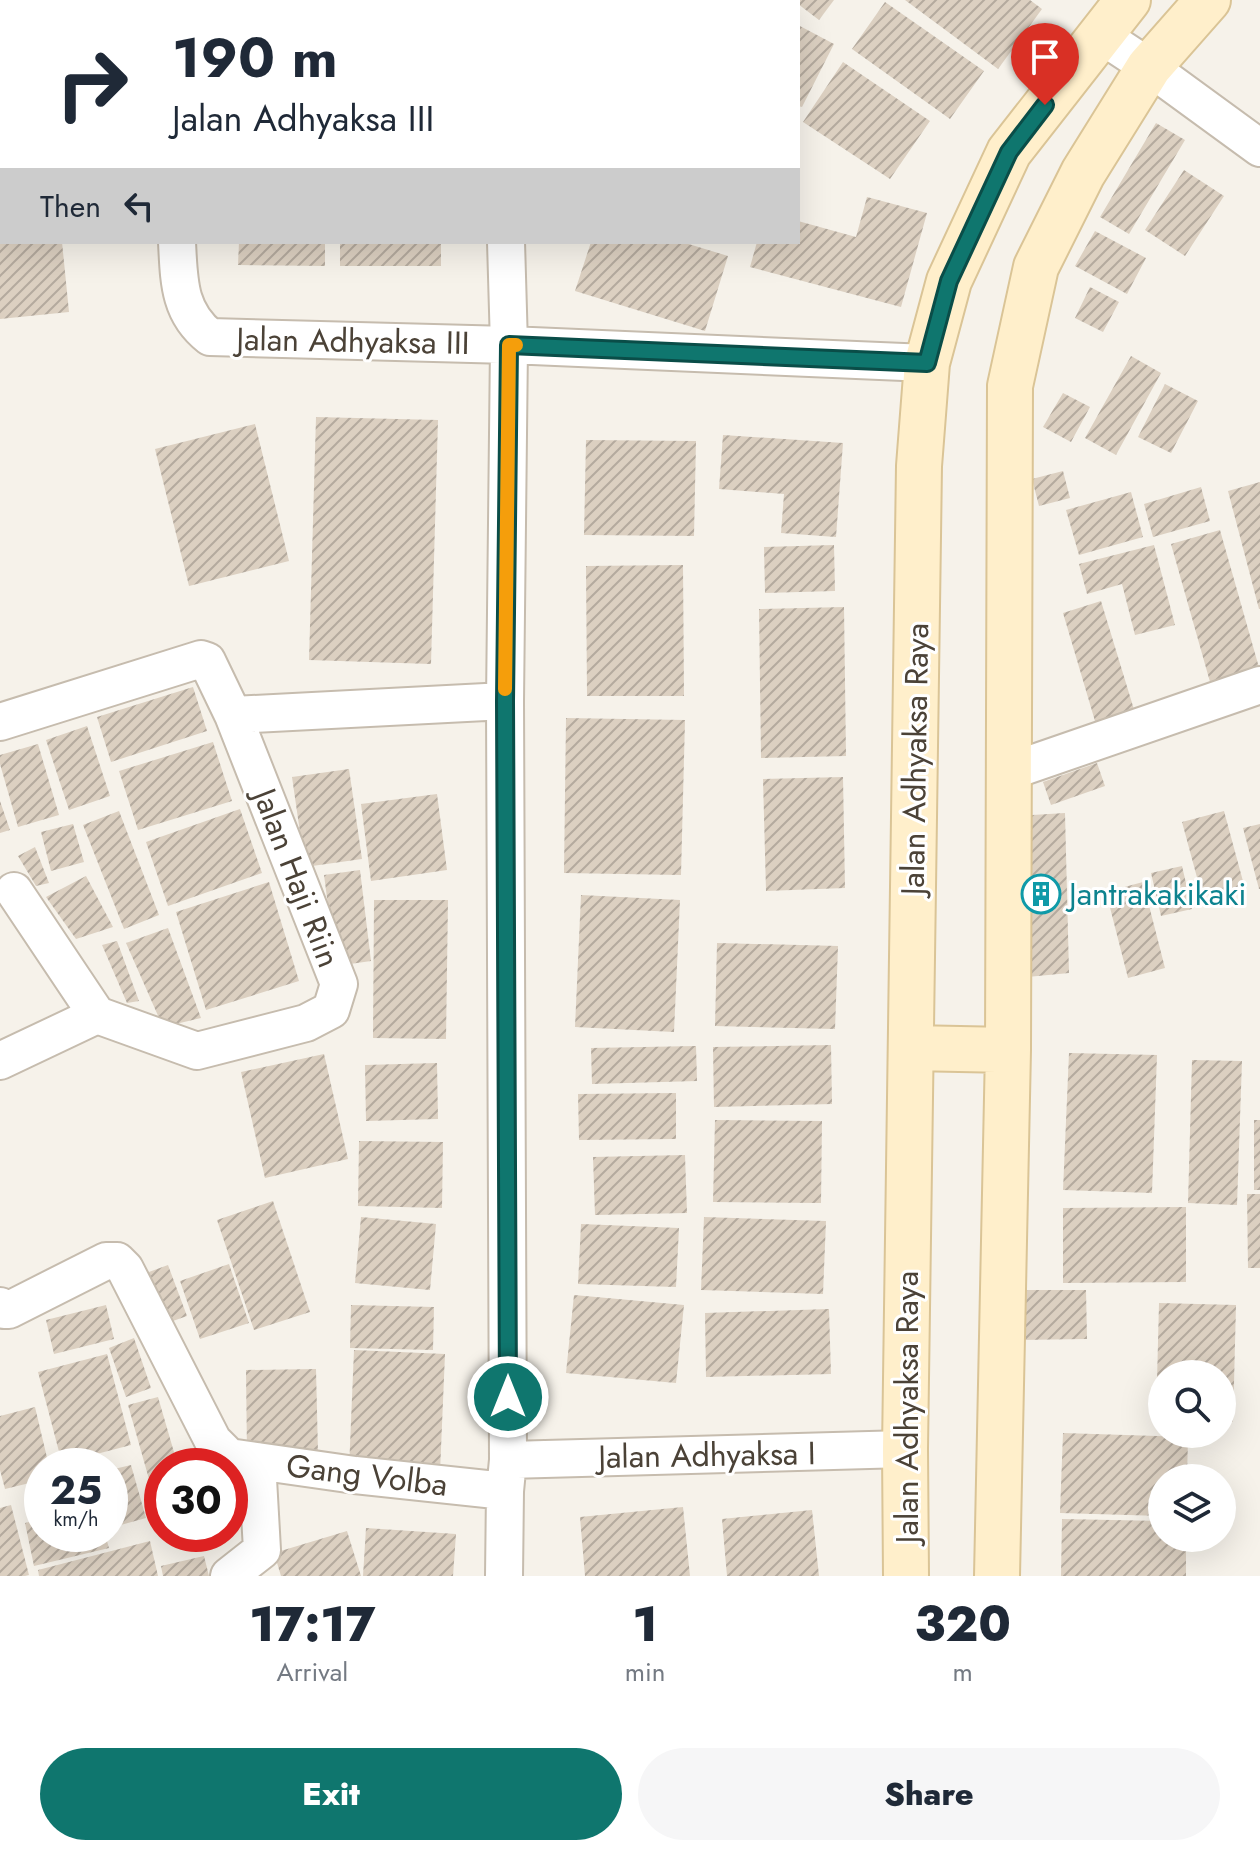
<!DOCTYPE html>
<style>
body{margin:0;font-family:Jost,sans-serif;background:#f6f6f7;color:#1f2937;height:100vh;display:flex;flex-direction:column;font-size:30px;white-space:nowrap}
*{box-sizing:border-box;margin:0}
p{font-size:26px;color:#747a83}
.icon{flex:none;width:44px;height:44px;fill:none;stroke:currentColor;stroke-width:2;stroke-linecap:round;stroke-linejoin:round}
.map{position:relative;height:1576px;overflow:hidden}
.details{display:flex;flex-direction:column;background:#fff;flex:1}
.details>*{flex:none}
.top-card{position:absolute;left:0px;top:0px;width:800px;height:244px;box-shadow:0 8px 32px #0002;background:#fff;color:#1f2937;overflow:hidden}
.controls{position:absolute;left:1148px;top:1360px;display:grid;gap:16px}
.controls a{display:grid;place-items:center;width:88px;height:88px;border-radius:50%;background:#fff;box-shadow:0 8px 32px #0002;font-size:40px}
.speed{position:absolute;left:24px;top:1448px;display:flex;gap:16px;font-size:40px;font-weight:700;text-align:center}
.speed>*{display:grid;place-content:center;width:104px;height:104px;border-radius:50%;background:#fff;box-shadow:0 8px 32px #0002;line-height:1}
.speed small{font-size:20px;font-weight:400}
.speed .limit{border:12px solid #d22;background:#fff;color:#111}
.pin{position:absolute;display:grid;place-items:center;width:68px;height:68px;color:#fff;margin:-82px -34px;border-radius:50% 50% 50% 0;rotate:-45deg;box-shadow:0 0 8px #0007}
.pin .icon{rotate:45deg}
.me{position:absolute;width:88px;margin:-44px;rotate:0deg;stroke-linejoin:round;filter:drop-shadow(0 0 6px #0008)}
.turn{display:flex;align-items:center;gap:28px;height:168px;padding:0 40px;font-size:36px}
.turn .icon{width:104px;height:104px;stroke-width:2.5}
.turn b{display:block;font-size:56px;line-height:68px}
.then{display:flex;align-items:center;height:76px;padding:0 40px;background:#0003;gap:16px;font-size:30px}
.eta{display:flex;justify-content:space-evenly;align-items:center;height:136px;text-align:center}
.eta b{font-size:48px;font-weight:800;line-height:56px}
.cta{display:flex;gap:16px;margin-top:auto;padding:16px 40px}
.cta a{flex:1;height:92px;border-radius:48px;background:#0f766e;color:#fff;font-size:32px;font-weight:800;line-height:92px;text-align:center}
.cta a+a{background:#f6f6f7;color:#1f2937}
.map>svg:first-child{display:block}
</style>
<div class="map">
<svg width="1260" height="1576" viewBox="0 0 1260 1576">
<defs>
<pattern id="building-hatch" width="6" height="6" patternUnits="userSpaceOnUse" patternTransform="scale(2)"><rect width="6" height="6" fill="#dcd0c1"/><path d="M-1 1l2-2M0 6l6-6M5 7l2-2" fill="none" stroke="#b4aa9e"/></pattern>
</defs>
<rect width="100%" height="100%" fill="#f6f2ea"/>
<path fill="url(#building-hatch)" d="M 798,0 L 834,0 L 819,20 L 798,4 Z
M 905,0 L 1030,0 L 1042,9 L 998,69 Z
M 885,2 L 984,71 L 950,119 L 852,49 Z
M 798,25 L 834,44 L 802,107 L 798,106 Z
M 843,62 L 930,121 L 890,179 L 803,122 Z
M 1156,123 L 1185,140 L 1129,234 L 1100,217 Z
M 1184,170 L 1224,196 L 1185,256 L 1145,230 Z
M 867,197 L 927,213 L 901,307 L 750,267 L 757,242 L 798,242 L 798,221 L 856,237 Z
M 1095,231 L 1146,258 L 1127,294 L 1075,266 Z
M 0,242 L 62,242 L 69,312 L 0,319 Z
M 239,242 L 325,242 L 325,266 L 238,265 Z
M 340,242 L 441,242 L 441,266 L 340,266 Z
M 591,242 L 682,242 L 728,256 L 705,331 L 575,291 Z
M 1090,287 L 1119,302 L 1103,332 L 1075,318 Z
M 1131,356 L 1161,373 L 1116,455 L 1085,438 Z
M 1165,384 L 1198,401 L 1171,453 L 1138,437 Z
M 1063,393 L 1090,407 L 1071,442 L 1043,427 Z
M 316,417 L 438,420 L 431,664 L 309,660 Z
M 255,424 L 289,561 L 189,586 L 155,449 Z
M 723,435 L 843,443 L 836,537 L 781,533 L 784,494 L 719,489 Z
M 586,440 L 696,441 L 694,536 L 584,535 Z
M 1063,471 L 1070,498 L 1039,506 L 1032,479 Z
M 1260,482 L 1260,609 L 1259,609 L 1228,491 Z
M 1201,487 L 1210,521 L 1153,537 L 1144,504 Z
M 1131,492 L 1143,537 L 1079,555 L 1066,510 Z
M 1220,530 L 1260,671 L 1212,689 L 1171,544 Z
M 834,545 L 835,591 L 765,593 L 764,547 Z
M 1154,545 L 1175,625 L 1135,635 L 1122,584 L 1087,594 L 1079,564 Z
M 683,565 L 684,696 L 587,696 L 586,566 Z
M 1101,601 L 1139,726 L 1100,738 L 1063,613 Z
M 844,607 L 846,756 L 761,758 L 759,609 Z
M 193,687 L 207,731 L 111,762 L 97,717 Z
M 566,718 L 685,720 L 681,875 L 564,873 Z
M 87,726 L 110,796 L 69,810 L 46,740 Z
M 213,742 L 232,801 L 138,830 L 119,771 Z
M 38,744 L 59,815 L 18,827 L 0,764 L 0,755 Z
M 1097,763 L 1105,786 L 1051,805 L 1043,782 Z
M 349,769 L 362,859 L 305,867 L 292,777 Z
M 843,777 L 845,888 L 766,891 L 763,779 Z
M 437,794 L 447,870 L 371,881 L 361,804 Z
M 0,801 L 10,830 L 0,833 Z
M 240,809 L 262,873 L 168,906 L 146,842 Z
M 119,811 L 159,915 L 124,929 L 83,825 Z
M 1224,811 L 1244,885 L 1202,896 L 1182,822 Z
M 1065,813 L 1069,973 L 1017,978 L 1015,816 Z
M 73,824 L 84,862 L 51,871 L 41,832 Z
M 1260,824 L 1260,889 L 1259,889 L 1243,828 Z
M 35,847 L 49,883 L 36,886 L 18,856 Z
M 1182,866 L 1192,909 L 1161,916 L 1151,873 Z
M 360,870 L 371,961 L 336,966 L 324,875 Z
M 86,876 L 113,927 L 76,939 L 46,897 Z
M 269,882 L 299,981 L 206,1010 L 176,912 Z
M 1143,882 L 1165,968 L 1128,978 L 1106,892 Z
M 581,895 L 680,900 L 674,1032 L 575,1027 Z
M 374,900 L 448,900 L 446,1039 L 373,1038 Z
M 168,928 L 201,1018 L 163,1027 L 126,943 Z
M 117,941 L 139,1001 L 127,1003 L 102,945 Z
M 717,943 L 838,946 L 835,1029 L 715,1026 Z
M 831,1045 L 832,1104 L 714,1107 L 713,1047 Z
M 696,1046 L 697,1081 L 592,1084 L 591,1048 Z
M 1069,1053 L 1157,1055 L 1152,1193 L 1063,1190 Z
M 324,1054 L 348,1159 L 265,1178 L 241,1072 Z
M 1192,1060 L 1242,1061 L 1237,1205 L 1188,1203 Z
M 437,1063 L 438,1119 L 366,1121 L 365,1065 Z
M 676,1093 L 676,1139 L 579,1140 L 578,1094 Z
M 715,1120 L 822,1121 L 821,1203 L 713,1202 Z
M 1254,1120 L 1260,1120 L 1260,1190 L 1254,1190 Z
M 359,1141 L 443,1142 L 442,1208 L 358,1206 Z
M 685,1155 L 687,1213 L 595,1215 L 593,1157 Z
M 1247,1194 L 1260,1194 L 1260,1268 L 1248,1268 Z
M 273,1201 L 310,1312 L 254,1330 L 217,1220 Z
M 1186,1207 L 1186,1282 L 1063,1283 L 1063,1208 Z
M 361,1217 L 436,1224 L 430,1290 L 355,1283 Z
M 704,1217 L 826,1221 L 823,1294 L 701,1290 Z
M 581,1224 L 679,1228 L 676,1287 L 578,1284 Z
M 229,1264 L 249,1323 L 200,1339 L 180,1281 Z
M 168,1265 L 187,1316 L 156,1327 L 138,1276 Z
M 1020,1290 L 1086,1290 L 1087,1339 L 1020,1340 Z
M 574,1295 L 684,1305 L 676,1383 L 566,1373 Z
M 1159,1303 L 1236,1305 L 1233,1422 L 1222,1422 L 1222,1374 L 1162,1374 L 1162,1421 L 1156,1420 Z
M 106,1305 L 114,1339 L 54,1354 L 46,1320 Z
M 351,1305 L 434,1307 L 433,1350 L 350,1348 Z
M 829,1309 L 831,1374 L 706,1377 L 705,1313 Z
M 134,1338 L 151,1388 L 126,1397 L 109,1348 Z
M 354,1350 L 445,1354 L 440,1472 L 349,1469 Z
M 107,1354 L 131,1445 L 62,1463 L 38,1372 Z
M 316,1369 L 318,1453 L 247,1455 L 246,1370 Z
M 158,1397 L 178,1466 L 162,1466 L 162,1517 L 160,1518 L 128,1405 Z
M 35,1407 L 49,1466 L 42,1466 L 42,1480 L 5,1489 L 0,1470 L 0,1416 Z
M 1063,1433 L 1188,1437 L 1187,1478 L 1162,1478 L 1162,1516 L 1060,1513 Z
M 131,1465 L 146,1518 L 117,1526 L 110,1501 L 110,1470 Z
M 11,1505 L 29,1575 L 25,1576 L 0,1576 L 0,1508 Z
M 683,1507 L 690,1576 L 585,1576 L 580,1517 Z
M 812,1510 L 819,1576 L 727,1576 L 722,1519 Z
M 42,1519 L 42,1534 L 105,1534 L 109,1548 L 34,1566 L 25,1523 Z
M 1062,1519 L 1162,1521 L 1162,1538 L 1186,1538 L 1186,1576 L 1061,1576 Z
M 366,1528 L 456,1534 L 453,1576 L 363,1576 Z
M 347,1531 L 361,1576 L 281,1576 L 274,1553 Z
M 150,1541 L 158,1576 L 39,1576 L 38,1570 Z
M 204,1556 L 209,1576 L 163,1576 L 161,1566 Z"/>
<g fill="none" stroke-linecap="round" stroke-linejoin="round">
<g stroke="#c6bcae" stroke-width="40">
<path id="street" d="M 164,0 L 164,2
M 504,0 L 504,2
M 627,2 L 628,0
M 1099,34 L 1149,67 L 1260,148
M 0,85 L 2,84
M 177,242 C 179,279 178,312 210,337 L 509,345 L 927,363
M 233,715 L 505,701
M 0,722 L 201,659 L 207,661 L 233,715 L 339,984 L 331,1010 L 306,1023 L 197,1051 L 97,1015 L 0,1061
M 1008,772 L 1260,685
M 14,891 L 97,1015
M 0,1306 L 4,1310 L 9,1310 L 106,1261 L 117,1261 L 125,1269 L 213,1441 L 229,1457 L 355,1475 L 505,1491
M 508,1460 L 905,1449
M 229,1576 L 262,1550 L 257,1461
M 504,1576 L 505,1491 L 508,1460 L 505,701 L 509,345 L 506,242"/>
</g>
<g stroke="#dac496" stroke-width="48">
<path id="secondary" d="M 911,1048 L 1008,1050
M 906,1576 L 905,1449 L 919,466 L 927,363 L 949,281 L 1009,152 L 1128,0
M 997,1576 L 1008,1050 L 1010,386 L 1036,267 L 1083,173 L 1149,67 L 1208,0"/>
</g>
<use href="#street" stroke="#fff" stroke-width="36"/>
<use href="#secondary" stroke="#ffefcb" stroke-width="44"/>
</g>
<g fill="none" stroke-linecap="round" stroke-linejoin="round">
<g stroke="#0a4d48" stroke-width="20">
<path id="route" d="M 508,1397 L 505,701 L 509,345 L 927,363 L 949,281 L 1009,152 L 1045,105"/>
</g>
<use href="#route" stroke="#0f766e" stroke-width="14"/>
<path stroke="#f59e0b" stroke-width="14" d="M 505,689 L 509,345 L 516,345"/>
</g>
<defs>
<g id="building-ring" transform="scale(2)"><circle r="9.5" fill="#fff" stroke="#0f9aa8" stroke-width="1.5"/><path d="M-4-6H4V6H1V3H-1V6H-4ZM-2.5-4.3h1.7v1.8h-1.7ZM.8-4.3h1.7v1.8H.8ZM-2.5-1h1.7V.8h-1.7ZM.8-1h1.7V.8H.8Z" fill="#0f9aa8"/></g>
</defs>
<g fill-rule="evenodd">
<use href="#building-ring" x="1041" y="894"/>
</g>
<g text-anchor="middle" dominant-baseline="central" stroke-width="6" stroke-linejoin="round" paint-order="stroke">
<g font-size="32" fill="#4b4237" stroke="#fff">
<text transform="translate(353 341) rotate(1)">Jalan Adhyaksa III</text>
<text transform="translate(915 759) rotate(-89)">Jalan Adhyaksa Raya</text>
<text transform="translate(297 878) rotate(69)">Jalan Haji Riin</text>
<text transform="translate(907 1407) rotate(-90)">Jalan Adhyaksa Raya</text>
<text transform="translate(707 1455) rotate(-1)">Jalan Adhyaksa I</text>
<text transform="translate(367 1475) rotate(7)">Gang Volba</text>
</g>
<g font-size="32" fill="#0d838f" stroke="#fff" text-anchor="start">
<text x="1069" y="894">Jantrakakikaki</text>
</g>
</g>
</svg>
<div class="controls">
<a><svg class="icon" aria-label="search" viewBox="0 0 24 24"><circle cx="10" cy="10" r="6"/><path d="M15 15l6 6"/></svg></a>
<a><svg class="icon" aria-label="layers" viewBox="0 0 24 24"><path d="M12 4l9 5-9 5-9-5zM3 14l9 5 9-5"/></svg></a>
</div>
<div class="speed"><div>25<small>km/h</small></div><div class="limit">30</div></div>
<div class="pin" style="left:1045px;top:105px;background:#d93025"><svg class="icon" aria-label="arrive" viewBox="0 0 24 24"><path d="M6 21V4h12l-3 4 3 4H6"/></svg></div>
<svg class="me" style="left:508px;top:1397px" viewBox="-20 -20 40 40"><circle r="17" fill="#0f766e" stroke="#fff" stroke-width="3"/><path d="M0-11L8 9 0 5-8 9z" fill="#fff"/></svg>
<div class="top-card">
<div class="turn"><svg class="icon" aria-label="right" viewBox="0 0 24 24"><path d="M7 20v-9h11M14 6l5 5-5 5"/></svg><div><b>190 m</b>Jalan Adhyaksa III</div></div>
<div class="then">Then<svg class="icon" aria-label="left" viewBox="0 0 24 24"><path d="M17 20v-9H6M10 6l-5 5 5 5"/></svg></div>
</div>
</div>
<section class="details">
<div class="eta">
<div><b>17:17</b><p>Arrival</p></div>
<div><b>1</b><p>min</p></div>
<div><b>320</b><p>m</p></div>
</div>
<div class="cta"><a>Exit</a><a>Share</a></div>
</section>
